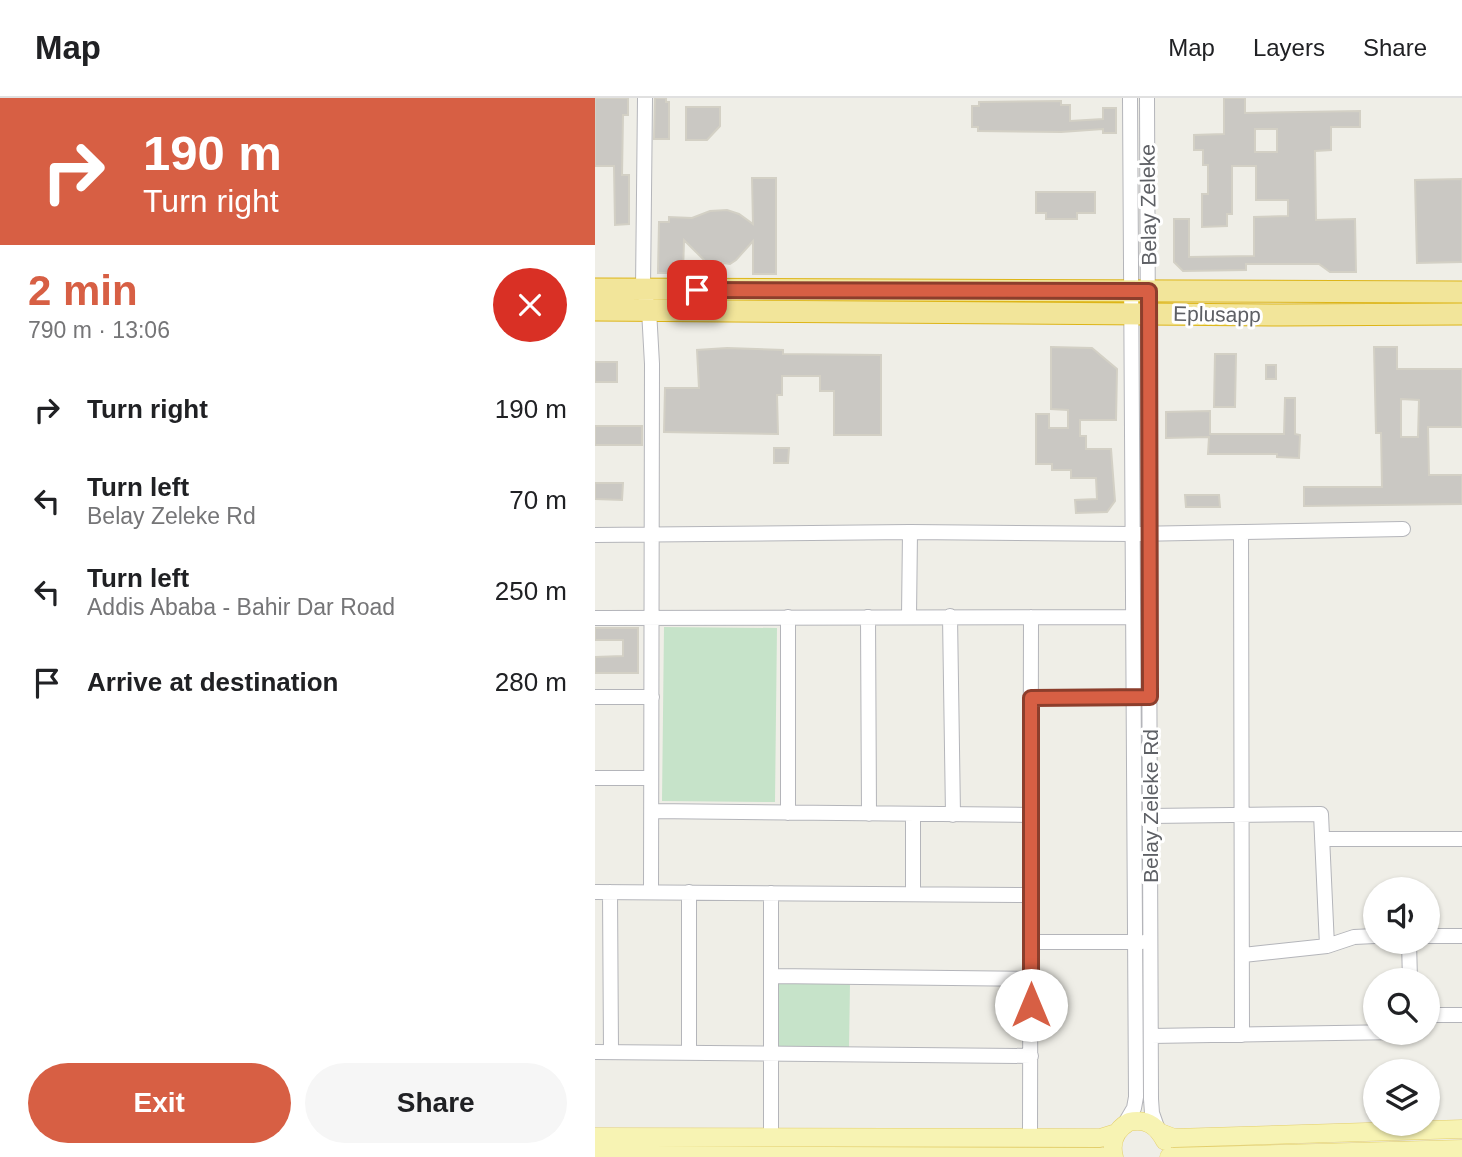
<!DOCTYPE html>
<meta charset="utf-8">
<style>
body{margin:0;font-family:Arial,sans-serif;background:#f6f6f6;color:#202124;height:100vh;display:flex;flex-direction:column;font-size:26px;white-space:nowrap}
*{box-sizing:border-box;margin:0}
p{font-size:23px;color:#757577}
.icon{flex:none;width:38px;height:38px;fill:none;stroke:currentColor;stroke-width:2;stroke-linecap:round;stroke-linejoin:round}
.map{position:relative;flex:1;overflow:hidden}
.sheet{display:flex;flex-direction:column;background:#fff;width:595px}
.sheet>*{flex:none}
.guide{background:#d75f44;color:#fff;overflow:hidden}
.buttons{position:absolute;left:768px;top:779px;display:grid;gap:14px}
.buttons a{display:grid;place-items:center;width:77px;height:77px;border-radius:50%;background:#fff;box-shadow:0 2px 5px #0004;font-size:35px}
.pin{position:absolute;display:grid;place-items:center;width:60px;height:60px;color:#fff;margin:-30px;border-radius:14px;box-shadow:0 4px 10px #0006}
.me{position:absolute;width:77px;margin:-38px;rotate:0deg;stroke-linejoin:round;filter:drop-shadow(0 0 5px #0008)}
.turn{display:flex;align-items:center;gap:24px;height:147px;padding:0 28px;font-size:32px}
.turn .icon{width:91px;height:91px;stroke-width:2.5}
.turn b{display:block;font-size:49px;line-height:60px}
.round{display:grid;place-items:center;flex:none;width:74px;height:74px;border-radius:37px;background:#f6f6f6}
.overview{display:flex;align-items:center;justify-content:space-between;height:119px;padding:0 28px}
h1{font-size:42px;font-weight:600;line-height:52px;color:#d75f44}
.primary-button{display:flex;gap:14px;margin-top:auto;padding:14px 28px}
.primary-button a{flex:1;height:80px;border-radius:42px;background:#d75f44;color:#fff;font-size:28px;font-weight:600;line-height:80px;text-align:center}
.primary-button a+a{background:#f6f6f6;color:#202124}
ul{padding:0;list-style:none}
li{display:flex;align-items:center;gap:21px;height:91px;padding:0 28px}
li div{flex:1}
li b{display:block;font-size:26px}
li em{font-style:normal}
header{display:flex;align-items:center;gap:42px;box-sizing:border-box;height:98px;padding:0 35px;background:#fff;border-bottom:2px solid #e0e0e0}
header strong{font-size:33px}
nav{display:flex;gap:38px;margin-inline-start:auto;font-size:24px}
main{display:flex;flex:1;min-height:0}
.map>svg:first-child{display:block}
</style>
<header>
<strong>Map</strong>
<nav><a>Map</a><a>Layers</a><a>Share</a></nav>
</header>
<main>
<section class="sheet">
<div class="guide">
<div class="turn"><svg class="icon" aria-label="right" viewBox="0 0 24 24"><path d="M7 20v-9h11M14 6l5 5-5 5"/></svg><div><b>190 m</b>Turn right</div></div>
</div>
<div class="overview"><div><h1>2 min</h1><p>790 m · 13:06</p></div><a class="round" style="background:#d93025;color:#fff"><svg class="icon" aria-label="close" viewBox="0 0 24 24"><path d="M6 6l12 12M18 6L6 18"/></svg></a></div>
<ul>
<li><svg class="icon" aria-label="right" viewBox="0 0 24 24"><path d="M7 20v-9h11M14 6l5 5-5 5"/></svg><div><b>Turn right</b></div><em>190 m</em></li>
<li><svg class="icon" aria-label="left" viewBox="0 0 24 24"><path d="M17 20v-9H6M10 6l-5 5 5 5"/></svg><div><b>Turn left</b><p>Belay Zeleke Rd</p></div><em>70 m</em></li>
<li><svg class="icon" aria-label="left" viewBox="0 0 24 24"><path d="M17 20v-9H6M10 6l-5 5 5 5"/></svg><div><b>Turn left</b><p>Addis Ababa - Bahir Dar Road</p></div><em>250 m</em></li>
<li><svg class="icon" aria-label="arrive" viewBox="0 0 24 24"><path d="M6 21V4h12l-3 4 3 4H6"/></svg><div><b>Arrive at destination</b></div><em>280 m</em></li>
</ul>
<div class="primary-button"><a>Exit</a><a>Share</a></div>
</section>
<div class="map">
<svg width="867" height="1059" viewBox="0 0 867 1059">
<rect width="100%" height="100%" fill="#efeee7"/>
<path fill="#c6e3c9" d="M 69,529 L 182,530 L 180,704 L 67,703 Z
M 183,884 L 255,885 L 254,951 L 182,950 Z"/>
<path fill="#cac8c3" stroke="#d3d0c5" stroke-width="2" fill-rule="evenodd" d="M 0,0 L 33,0 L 33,17 L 28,17 L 27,77 L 34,77 L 34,126 L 20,127 L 19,68 L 0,68 Z
M 60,0 L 71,0 L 71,4 L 74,4 L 74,41 L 59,41 Z
M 629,0 L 650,0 L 650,15 L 765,13 L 765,29 L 736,29 L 736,52 L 720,53 L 721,122 L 760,121 L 761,174 L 735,174 L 724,166 L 651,166 L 651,172 L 588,173 L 579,164 L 579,121 L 594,121 L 594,159 L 659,158 L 659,119 L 693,118 L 693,102 L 661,102 L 661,68 L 637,68 L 637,116 L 632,116 L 632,128 L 607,129 L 607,96 L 613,96 L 613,67 L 608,67 L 608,52 L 599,52 L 599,37 L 629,36 ZM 660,31 L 682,31 L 682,54 L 660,54 Z
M 466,3 L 466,7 L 475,7 L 475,23 L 508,21 L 508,10 L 521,10 L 521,35 L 508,35 L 508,31 L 466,34 L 383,33 L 383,29 L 377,29 L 377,8 L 384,8 L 384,4 Z
M 91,9 L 125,9 L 125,28 L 112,42 L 91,42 Z
M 157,80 L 181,80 L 181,176 L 158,176 L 158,143 L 141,162 L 135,166 L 128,165 L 128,169 L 110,163 L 89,142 L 88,175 L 63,175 L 64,124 L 74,124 L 74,119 L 97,120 L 115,113 L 132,112 L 144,116 L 158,126 Z
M 867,81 L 867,164 L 822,165 L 820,82 Z
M 441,94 L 500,94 L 500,115 L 482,115 L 482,121 L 451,121 L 451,115 L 441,115 Z
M 456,249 L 497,250 L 522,271 L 521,322 L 485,322 L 485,338 L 491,338 L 491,351 L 516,351 L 520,403 L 512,414 L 481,415 L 480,402 L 502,401 L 501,380 L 476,380 L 476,372 L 457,372 L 457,366 L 441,366 L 441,316 L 454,316 L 454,330 L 473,330 L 473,312 L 456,311 Z
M 779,249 L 802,249 L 802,271 L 867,271 L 867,329 L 833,329 L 834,377 L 867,377 L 867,406 L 709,408 L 709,389 L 787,389 L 786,335 L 781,335 ZM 806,301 L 824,302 L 823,339 L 806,339 Z
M 132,250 L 188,252 L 188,256 L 286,257 L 286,337 L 239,337 L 239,293 L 225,293 L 225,278 L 187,278 L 187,297 L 182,297 L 183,336 L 69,334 L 70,290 L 104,290 L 102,252 Z
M 620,256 L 641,256 L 640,309 L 619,309 Z
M 0,264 L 22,264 L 22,284 L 0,284 Z
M 671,267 L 681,267 L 681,281 L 671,281 Z
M 690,300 L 700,300 L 700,336 L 705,337 L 704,360 L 682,359 L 682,356 L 613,356 L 614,339 L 571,340 L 571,314 L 615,313 L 615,336 L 689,336 Z
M 0,328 L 47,328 L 47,347 L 0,347 Z
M 179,350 L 194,350 L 193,365 L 179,365 Z
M 0,385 L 28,385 L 27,402 L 0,401 Z
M 590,397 L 624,397 L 625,409 L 591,409 Z
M 0,530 L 43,530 L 43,575 L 0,575 L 0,559 L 28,558 L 28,542 L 0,542 Z"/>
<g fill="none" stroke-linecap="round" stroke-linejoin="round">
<g stroke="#b4b5ba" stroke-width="16">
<path id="minor" d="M 50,0 L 48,191 L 54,212 L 57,266 L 56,794
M 552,0 L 556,1001 L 557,1015 L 563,1032
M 646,434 L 647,937
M 0,437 L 315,434 L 537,436 L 808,431
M 314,518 L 315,434
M 355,518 L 358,717
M 193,519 L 193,715
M 273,519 L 274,716
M 0,520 L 538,519
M 0,599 L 57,599
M 436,600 L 547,599
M 0,680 L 56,680
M 57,713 L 436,717
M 318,717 L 318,796
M 555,718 L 726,716 L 732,848
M 727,741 L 867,741
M 0,794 L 436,797
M 15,794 L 16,953
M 176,795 L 176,1038
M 833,838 L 867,838
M 436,844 L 547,844
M 814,844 L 815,882
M 648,857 L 732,848 L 759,839 L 780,838
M 178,878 L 436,881
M 833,917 L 867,917
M 556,938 L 806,934
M 0,954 L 436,958
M 94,954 L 94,794
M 529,1027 L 539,1010 L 541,999 L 535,0
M 435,1039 L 436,519"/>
</g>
<g stroke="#e3ce6b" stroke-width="19">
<path id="major" d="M 566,1035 L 579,1040 L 867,1031
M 0,1039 L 505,1040 L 521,1035
M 0,1057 L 509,1059
M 519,1059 C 515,1044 520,1032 534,1024 C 552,1020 562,1028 570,1043
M 574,1059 L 867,1051"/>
</g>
<g stroke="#ddb518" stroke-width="23">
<path id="highway" d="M 0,191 L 867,194
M 0,212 L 685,217 L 867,216"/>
</g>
<use href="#minor" stroke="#fff" stroke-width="14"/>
<use href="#major" stroke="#f7f3b3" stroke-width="18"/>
<use href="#highway" stroke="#f2e59a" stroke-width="21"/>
</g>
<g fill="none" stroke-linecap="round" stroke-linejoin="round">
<g stroke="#8c3e2c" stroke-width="18">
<path id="route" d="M 102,192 L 554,193 L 555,599 L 436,600 L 436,907"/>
</g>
<use href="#route" stroke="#d75f44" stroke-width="12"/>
</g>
<g text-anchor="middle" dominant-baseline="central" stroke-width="6" stroke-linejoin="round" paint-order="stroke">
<g font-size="21" fill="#5e6065" stroke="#fff">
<text transform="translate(553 107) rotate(-91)">Belay Zeleke</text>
<text transform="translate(622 216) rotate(1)">Eplusapp</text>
<text transform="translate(555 708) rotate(-90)">Belay Zeleke Rd</text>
</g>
</g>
</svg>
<div class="buttons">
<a><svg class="icon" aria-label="sound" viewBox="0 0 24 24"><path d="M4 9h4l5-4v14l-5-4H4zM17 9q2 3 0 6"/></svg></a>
<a><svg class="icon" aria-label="search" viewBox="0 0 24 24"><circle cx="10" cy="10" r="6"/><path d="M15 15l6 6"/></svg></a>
<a><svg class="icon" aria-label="layers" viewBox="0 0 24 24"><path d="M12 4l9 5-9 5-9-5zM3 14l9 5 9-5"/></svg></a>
</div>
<div class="pin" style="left:102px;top:192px;background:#d93025"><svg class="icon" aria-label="arrive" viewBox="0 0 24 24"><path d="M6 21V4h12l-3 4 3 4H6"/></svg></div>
<svg class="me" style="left:436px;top:907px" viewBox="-20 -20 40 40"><circle r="19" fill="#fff"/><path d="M0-13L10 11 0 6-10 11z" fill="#d75f44"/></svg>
</div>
</main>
